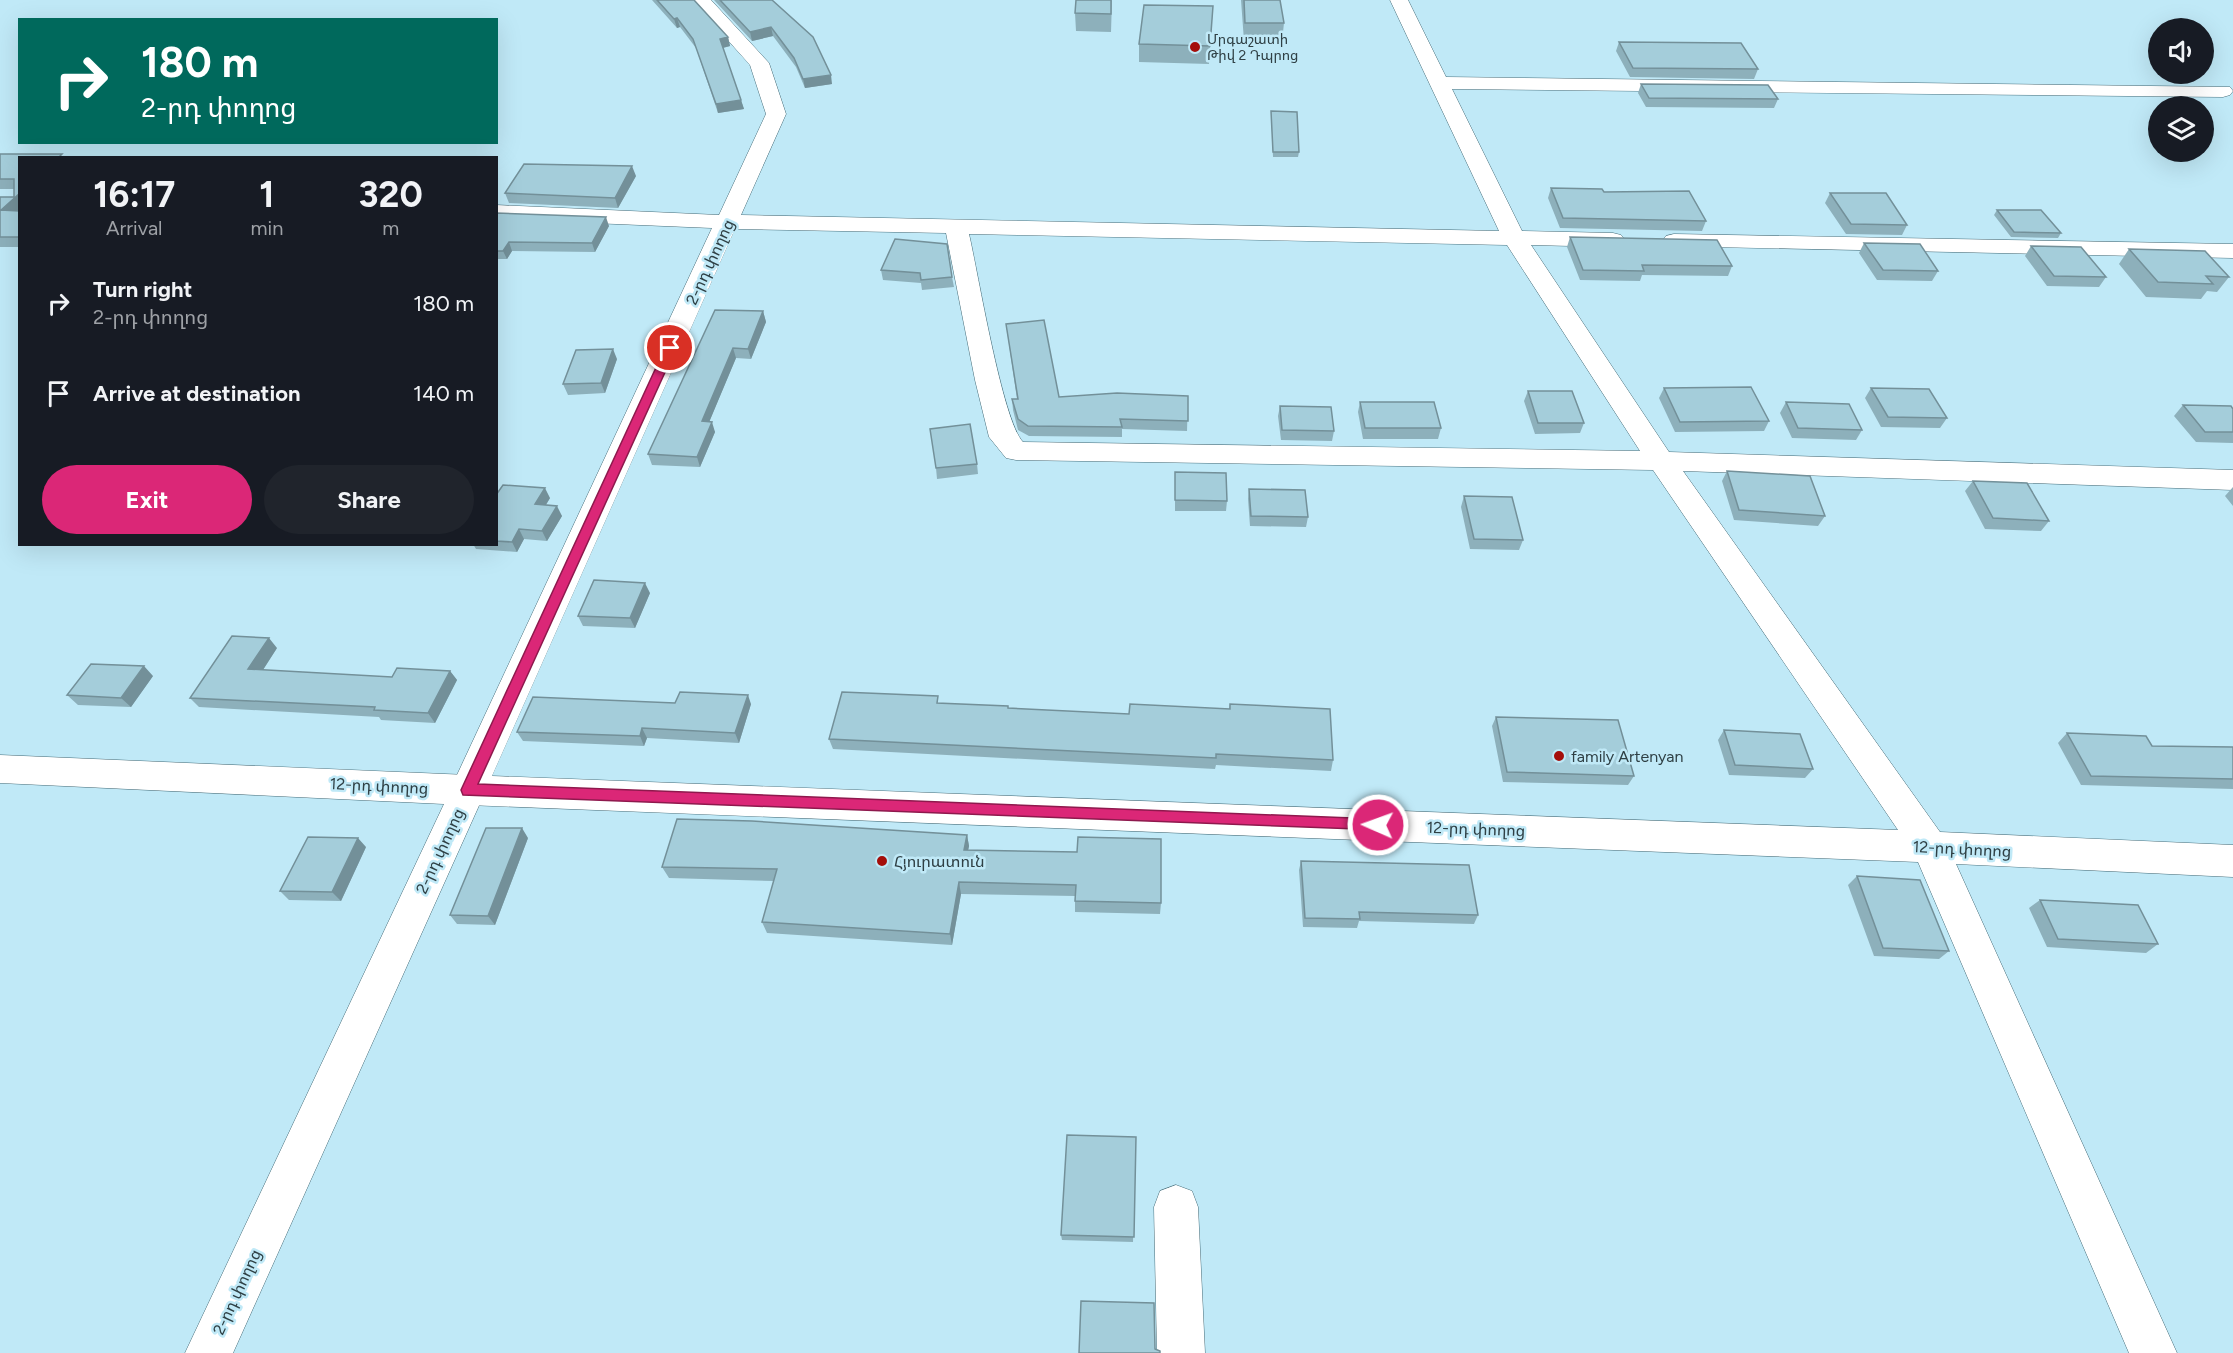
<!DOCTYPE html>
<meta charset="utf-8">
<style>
body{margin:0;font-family:Figtree,"Noto Sans Armenian",sans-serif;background:#20242c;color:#f1f3f6;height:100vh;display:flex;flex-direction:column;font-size:22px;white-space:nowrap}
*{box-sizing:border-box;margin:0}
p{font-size:20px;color:#9ea1a6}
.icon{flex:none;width:33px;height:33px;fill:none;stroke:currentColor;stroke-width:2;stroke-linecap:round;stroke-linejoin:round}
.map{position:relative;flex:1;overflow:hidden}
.drawer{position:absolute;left:18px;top:156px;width:480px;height:390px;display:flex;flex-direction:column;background:#171b24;border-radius:0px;box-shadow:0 6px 24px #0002}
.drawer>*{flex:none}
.top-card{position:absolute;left:18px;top:18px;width:480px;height:126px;border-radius:0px;box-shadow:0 6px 24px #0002;background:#00695c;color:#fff;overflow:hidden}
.buttons{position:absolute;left:2148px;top:18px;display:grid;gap:12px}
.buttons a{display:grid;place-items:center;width:66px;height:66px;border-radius:50%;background:#171b24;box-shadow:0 6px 24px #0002;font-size:30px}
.pin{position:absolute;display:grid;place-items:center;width:51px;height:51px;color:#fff;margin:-26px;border:3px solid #fff;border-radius:50%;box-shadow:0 2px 6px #0007}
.me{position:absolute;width:66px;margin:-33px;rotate:272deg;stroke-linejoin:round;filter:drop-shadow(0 0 4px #0008)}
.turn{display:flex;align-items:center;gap:21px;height:126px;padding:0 24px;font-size:27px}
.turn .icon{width:78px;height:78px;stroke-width:2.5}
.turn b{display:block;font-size:42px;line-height:51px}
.eta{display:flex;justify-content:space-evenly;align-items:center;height:102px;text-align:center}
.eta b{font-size:36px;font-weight:700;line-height:42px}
.primary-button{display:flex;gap:12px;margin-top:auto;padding:12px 24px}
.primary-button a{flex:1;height:69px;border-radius:36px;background:#db2777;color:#fff;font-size:24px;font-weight:700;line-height:69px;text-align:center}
.primary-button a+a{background:#20242c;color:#f1f3f6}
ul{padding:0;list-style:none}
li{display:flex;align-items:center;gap:18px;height:90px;padding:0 24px}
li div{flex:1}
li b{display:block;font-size:22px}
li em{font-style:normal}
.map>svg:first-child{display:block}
</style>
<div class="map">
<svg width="2233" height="1353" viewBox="0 0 2233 1353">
<rect width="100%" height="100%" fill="#c0e9f7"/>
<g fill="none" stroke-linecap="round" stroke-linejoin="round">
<g stroke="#466c78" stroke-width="1">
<path id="street" d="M 692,0 L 711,0 L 769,63 L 786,114 L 741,215 L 1499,231 L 1390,0 L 1408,0 L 1446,77 L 2230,87 L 2233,91 L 2230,95 L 2223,97 L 1452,89 L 1522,231 L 1613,233 L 1621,235 L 1625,240 L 1621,245 L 1613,247 L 1531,245 L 1669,452 L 2233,470 L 2233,490 L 1683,471 L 1940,832 L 2233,845 L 2233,877 L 1956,864 L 2177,1353 L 2129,1353 L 1918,862 L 468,805 L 455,800 L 450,790 L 712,228 L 496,219 L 496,205 L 719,215 L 766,114 L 750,65 ZM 735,229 L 946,233 L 975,380 L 989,437 L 1006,458 L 1016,460 L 1653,470 L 1898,830 L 492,776 ZM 969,234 L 1507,245 L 1640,451 L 1023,442 C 1002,420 978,272 969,234 Z
M 1674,234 L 2233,244 L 2233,258 L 1666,246 L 1662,241 L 1666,236 Z
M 1176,1185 L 1192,1191 L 1198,1207 L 1205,1353 L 1157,1353 L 1154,1207 L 1160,1191 Z"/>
</g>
<g stroke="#466c78" stroke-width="1">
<path id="secondary" d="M 0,755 L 468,775 L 481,780 L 486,790 L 233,1353 L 185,1353 L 444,804 L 0,783 Z"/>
</g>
<use href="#street" fill="#fff" fill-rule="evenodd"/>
<use href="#secondary" fill="#fff" fill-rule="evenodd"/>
</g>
<path fill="#8db0bb" d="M 652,0 L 694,0 L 728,37 L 730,46 L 723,48 L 741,100 L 744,109 L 718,113 L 696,48 L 680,27 L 677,28 Z
M 714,0 L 772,0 L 832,84 L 805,88 L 796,67 L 773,36 L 752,41 Z
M 1112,0 L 1111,32 L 1076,31 L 1075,13 Z
M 1241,0 L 1280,0 L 1284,23 L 1282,41 L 1244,41 Z
M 1213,6 L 1209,64 L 1139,62 L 1139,44 Z
M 1619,42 L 1758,69 L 1754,79 L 1630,77 L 1616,51 Z
M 1641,84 L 1778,99 L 1774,108 L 1646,107 L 1638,93 Z
M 1271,111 L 1299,152 L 1298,157 L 1273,157 Z
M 0,154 L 20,158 L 20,247 L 0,247 L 0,197 L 14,197 L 14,189 L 0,189 Z
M 636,176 L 618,208 L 509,203 L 505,193 Z
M 1551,188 L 1604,192 L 1706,221 L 1702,231 L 1560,228 L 1548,198 Z
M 1830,193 L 1907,225 L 1902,235 L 1846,234 L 1825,203 Z
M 1997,210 L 2061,233 L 2058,238 L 2011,237 L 1994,215 Z
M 496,213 L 609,226 L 595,252 L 512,251 L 507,259 L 496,259 Z
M 1570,237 L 1732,266 L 1728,276 L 1642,275 L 1640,281 L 1580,280 L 1567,247 Z
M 895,239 L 952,277 L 954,287 L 922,290 L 921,283 L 883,280 L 881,270 Z
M 1864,243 L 1938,271 L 1932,281 L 1877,280 L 1859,253 Z
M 2031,246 L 2106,277 L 2099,287 L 2047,286 L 2025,256 Z
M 2129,249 L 2229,277 L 2217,292 L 2207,291 L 2201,299 L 2146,297 L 2119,264 Z
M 763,311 L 766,322 L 751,359 L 736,358 L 709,422 L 715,432 L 700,467 L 652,465 L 648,454 Z
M 1006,324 L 1059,397 L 1188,396 L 1187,431 L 1122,429 L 1122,437 L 1029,436 L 1018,430 L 1013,410 L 1012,399 L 1017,399 Z
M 617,359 L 605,393 L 568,395 L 563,384 Z
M 1664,388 L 1769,421 L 1764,431 L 1675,432 L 1659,398 Z
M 1871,388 L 1947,418 L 1940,428 L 1881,427 L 1865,398 Z
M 1528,391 L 1584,423 L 1580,433 L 1535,434 L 1524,401 Z
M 1360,402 L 1441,428 L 1438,439 L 1363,439 L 1358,412 Z
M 1786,402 L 1862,430 L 1856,440 L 1792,438 L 1780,413 Z
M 2183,405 L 2233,409 L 2233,443 L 2196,442 L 2174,416 Z
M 1280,406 L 1334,431 L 1332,441 L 1281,440 L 1278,416 Z
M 977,464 L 978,474 L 937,479 L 936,468 Z
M 1727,471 L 1825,516 L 1818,526 L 1734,520 L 1722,481 Z
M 1175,472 L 1227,501 L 1226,511 L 1175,511 Z
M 1973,481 L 2049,521 L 2041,531 L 1985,529 L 1965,491 Z
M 2233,487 L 2233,506 L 2225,496 Z
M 1249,489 L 1308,517 L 1306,527 L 1250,526 L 1248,499 Z
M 496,495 L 550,498 L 546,505 L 562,516 L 547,541 L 524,539 L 517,552 L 476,549 L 473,544 L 496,544 Z
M 1464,496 L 1523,540 L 1519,550 L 1470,549 L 1461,507 Z
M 650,593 L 635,628 L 583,626 L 578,616 Z
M 277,648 L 263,670 L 392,677 L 450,671 L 457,680 L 435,723 L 381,720 L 379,717 L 199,707 L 190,698 Z
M 153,676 L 131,707 L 78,705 L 67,695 Z
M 675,703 L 751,704 L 739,743 L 647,738 L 644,746 L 523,741 L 517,732 Z
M 939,703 L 1008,708 L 1129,714 L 1229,709 L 1230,704 L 1333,760 L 1331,771 L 1216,765 L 1215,769 L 833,749 L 829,739 Z
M 1496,717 L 1634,776 L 1628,785 L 1503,782 L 1492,726 Z
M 1724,730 L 1813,769 L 1805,778 L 1729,775 L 1718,740 Z
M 2067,733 L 2152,746 L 2233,747 L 2233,789 L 2081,785 L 2058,743 Z
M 967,835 L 969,846 L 968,850 L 1161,903 L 1160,914 L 1075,912 L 1075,896 L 961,894 L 952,945 L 767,933 L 762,922 L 774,881 L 669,878 L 662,867 Z
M 528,838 L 495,925 L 457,924 L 450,915 Z
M 366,847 L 341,901 L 289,900 L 280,891 Z
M 1301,861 L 1478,915 L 1474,924 L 1359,921 L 1357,928 L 1303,927 L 1299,870 Z
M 1857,876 L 1949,951 L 1939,959 L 1874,956 L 1848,885 Z
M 2040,900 L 2158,944 L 2146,953 L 2047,947 L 2029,908 Z
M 1136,1137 L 1133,1242 L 1062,1240 L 1061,1235 Z"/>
<path fill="#739099" d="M 677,18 L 680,27 L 677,28 L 674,19 Z
M 771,27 L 773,36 L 752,41 L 750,32 Z
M 728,37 L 730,46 L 722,48 L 720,39 Z
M 831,75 L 832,84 L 805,88 L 803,79 Z
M 741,100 L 744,109 L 718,113 L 716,104 Z
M 632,166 L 636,176 L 618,208 L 615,198 Z
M 20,193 L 20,210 L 1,210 Z
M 606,217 L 609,226 L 595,252 L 592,243 Z
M 509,242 L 512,251 L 507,259 L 503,251 Z
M 763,311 L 766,322 L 751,359 L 748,349 Z
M 733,348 L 736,358 L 705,432 L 702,421 Z
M 613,349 L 617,359 L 605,393 L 601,383 Z
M 712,422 L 715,432 L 700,467 L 697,457 Z
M 545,488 L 550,498 L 540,514 L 535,504 Z
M 557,506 L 562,516 L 547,541 L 542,531 Z
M 519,529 L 524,539 L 517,552 L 512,542 Z
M 645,583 L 650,593 L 635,628 L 630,618 Z
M 269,638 L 277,648 L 257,679 L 248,669 Z
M 144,666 L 153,676 L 131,707 L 121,698 Z
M 450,671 L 457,680 L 435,723 L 428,713 Z
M 748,695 L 751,704 L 739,743 L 735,733 Z
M 642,728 L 647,738 L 644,746 L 640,736 Z
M 522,828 L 528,838 L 495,925 L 488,916 Z
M 967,835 L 969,846 L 966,861 L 964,850 Z
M 358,838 L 366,847 L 341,901 L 332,892 Z
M 959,882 L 961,894 L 952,945 L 950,934 Z"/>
<path fill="#a4cdda" stroke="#739099" stroke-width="1.5" d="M 657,0 L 694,0 L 728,37 L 720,39 L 741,100 L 716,104 L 693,39 L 677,18 L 674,19 Z
M 720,0 L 772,0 L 813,37 L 831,75 L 803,79 L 794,58 L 771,27 L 750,32 Z
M 1076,0 L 1111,0 L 1111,14 L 1075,13 Z
M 1244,0 L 1280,0 L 1284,23 L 1245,23 Z
M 1144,5 L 1213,6 L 1210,46 L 1139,44 Z
M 1619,42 L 1741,43 L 1758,69 L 1633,68 Z
M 1641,84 L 1768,85 L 1778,99 L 1649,98 Z
M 1271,111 L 1297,112 L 1299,152 L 1273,152 Z
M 0,154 L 62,154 L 58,158 L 20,158 L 20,193 L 1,210 L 20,211 L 20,237 L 0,237 L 0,197 L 14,197 L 14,179 L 0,179 Z
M 524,164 L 632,166 L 615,198 L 505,193 Z
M 1551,188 L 1602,189 L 1604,192 L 1689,191 L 1706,221 L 1563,218 Z
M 1830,193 L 1886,193 L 1907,225 L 1851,224 Z
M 1997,210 L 2041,210 L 2061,233 L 2014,232 Z
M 496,213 L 606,217 L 592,243 L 509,242 L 503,251 L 496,251 Z
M 1570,237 L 1717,240 L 1732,266 L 1642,265 L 1644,271 L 1583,270 Z
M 895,239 L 947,244 L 952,277 L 921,280 L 920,273 L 881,270 Z
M 1864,243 L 1920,244 L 1938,271 L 1883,270 Z
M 2031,246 L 2081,247 L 2106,277 L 2054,276 Z
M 2129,249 L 2205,251 L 2229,277 L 2206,276 L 2213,284 L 2158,282 Z
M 715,310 L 763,311 L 748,349 L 733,348 L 702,421 L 712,422 L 697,457 L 648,454 Z
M 1044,320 L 1059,397 L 1117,393 L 1188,396 L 1188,421 L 1120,419 L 1122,427 L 1028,426 L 1018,419 L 1012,399 L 1018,399 L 1006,324 Z
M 613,349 L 601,383 L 563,384 L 576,350 Z
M 1751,387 L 1769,421 L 1680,422 L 1664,388 Z
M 1871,388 L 1929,389 L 1947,418 L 1888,417 Z
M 1528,391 L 1572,391 L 1584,423 L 1538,423 Z
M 1360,402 L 1434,402 L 1441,428 L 1365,428 Z
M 1786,402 L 1849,404 L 1862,430 L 1798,428 Z
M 2183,405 L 2231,406 L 2233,409 L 2233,432 L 2205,432 Z
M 1280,406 L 1331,407 L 1334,431 L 1282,430 Z
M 970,424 L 977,464 L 936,468 L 930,429 Z
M 1727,471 L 1810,476 L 1825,516 L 1739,510 Z
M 1175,472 L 1226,473 L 1227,501 L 1175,500 Z
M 1973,481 L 2027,483 L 2049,521 L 1993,518 Z
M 503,485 L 545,488 L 535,504 L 557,506 L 542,531 L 519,529 L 512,542 L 496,541 L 496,495 Z
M 1249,489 L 1305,490 L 1308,517 L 1251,516 Z
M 1464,496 L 1512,497 L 1523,540 L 1474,539 Z
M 594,580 L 645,583 L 630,618 L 578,616 Z
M 232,636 L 269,638 L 248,669 L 392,677 L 397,668 L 450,671 L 428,713 L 374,710 L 375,707 L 190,698 Z
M 91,664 L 144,666 L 121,698 L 67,695 Z
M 680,692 L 748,695 L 735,733 L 642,728 L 640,736 L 517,732 L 533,697 L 675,703 Z
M 842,692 L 938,696 L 937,703 L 1008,706 L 1008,708 L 1129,714 L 1130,704 L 1230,709 L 1230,704 L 1330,709 L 1333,760 L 1216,754 L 1216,758 L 829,739 Z
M 1496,717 L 1618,720 L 1634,776 L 1507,772 Z
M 1724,730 L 1800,734 L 1813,769 L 1735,765 Z
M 2067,733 L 2146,736 L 2152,746 L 2233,747 L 2233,779 L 2091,776 Z
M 677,819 L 752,821 L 967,835 L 964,850 L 1077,852 L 1078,837 L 1161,839 L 1161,903 L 1075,901 L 1076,885 L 959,882 L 950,934 L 762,922 L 777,869 L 662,867 Z
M 486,828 L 522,828 L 488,916 L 450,915 Z
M 308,837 L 358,838 L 332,892 L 280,891 Z
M 1301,861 L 1469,865 L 1478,915 L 1359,912 L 1360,919 L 1305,918 Z
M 1857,876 L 1920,880 L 1949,951 L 1883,948 Z
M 2040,900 L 2138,905 L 2158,944 L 2058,939 Z
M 1067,1135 L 1136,1137 L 1134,1237 L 1061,1235 Z
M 1081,1301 L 1154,1303 L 1155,1349 L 1160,1351 L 1160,1353 L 1079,1353 Z"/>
<path fill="#db2777" stroke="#8e194d" stroke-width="1.5" d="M 670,345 L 676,348 L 478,784 L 1378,819 L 1386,825 L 1384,830 L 463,795 L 461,790 L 665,348 Z"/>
<g fill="#a40e0a" stroke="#c0e9f7" stroke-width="2">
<circle cx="1195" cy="47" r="6"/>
<circle cx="1559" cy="756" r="6"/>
<circle cx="882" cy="861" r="6"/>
</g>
<g text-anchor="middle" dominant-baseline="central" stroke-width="5" stroke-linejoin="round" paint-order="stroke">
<g font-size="14" fill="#2f4045" stroke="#c0e9f7" text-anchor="start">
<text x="1207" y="39">Մրգաշատի<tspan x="1207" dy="16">Թիվ 2 Դպրոց</tspan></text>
</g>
<g font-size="16" fill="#2f4045" stroke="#c0e9f7">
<text transform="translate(710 262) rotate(-65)">2-րդ փողոց</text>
<text transform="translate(379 786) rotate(3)">12-րդ փողոց</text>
<text transform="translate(1476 829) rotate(2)">12-րդ փողոց</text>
<text transform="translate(1962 849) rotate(3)">12-րդ փողոց</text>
<text transform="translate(440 851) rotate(-65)">2-րդ փողոց</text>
<text transform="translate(237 1292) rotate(-65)">2-րդ փողոց</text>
</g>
<g font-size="16" fill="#2f4045" stroke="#c0e9f7" text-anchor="start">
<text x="1571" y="756">family Artenyan</text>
<text x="894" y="861">Հյուրատուն</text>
</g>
</g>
</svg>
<div class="buttons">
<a><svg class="icon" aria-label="sound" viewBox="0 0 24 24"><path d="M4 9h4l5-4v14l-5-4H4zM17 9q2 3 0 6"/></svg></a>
<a><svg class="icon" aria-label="layers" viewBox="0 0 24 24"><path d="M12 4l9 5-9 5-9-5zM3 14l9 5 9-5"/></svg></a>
</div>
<div class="pin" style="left:670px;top:348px;background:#d93025"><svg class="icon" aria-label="arrive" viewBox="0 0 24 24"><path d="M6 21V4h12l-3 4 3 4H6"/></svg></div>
<svg class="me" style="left:1378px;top:825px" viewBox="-20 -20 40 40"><circle r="17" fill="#db2777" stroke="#fff" stroke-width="3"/><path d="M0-11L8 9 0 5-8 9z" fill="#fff"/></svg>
<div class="top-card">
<div class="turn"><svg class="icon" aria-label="right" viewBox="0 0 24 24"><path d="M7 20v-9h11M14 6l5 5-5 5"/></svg><div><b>180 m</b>2-րդ փողոց</div></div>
</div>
<section class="drawer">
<div class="eta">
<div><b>16:17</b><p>Arrival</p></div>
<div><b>1</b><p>min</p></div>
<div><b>320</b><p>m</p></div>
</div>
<ul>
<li><svg class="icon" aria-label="right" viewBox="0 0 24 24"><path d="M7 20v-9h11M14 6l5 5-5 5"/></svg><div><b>Turn right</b><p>2-րդ փողոց</p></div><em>180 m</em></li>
<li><svg class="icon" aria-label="arrive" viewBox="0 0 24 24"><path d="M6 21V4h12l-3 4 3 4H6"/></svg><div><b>Arrive at destination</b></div><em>140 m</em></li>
</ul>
<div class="primary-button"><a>Exit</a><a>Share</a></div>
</section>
</div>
